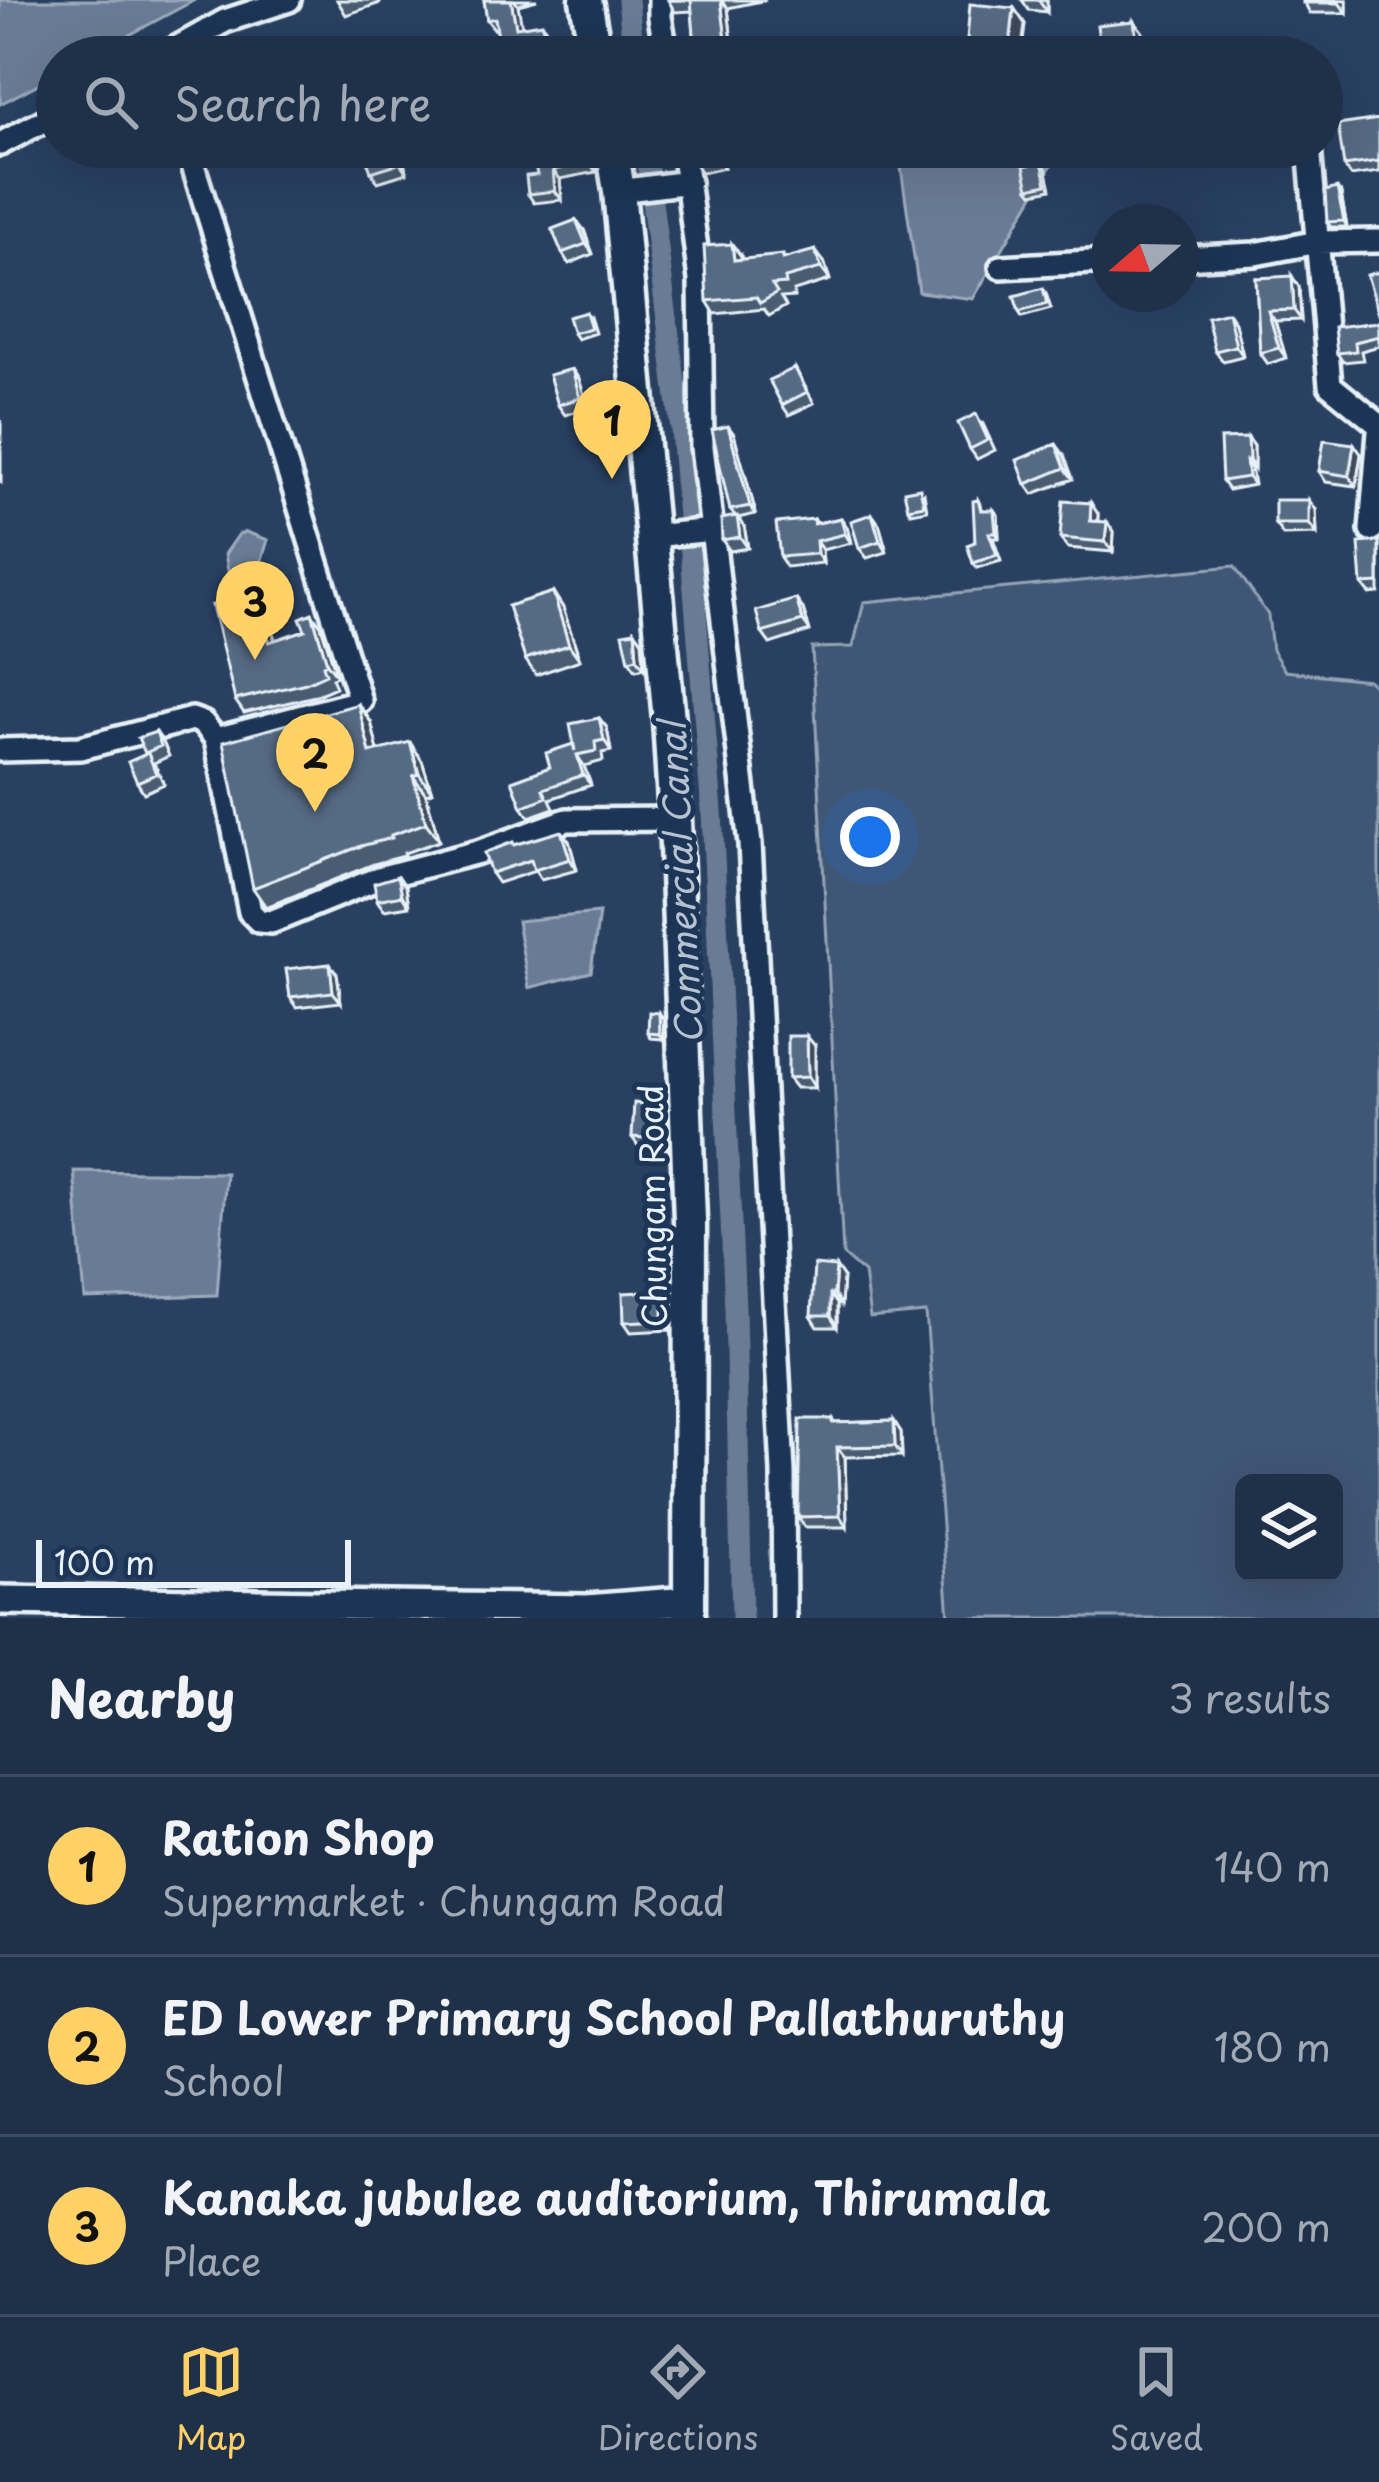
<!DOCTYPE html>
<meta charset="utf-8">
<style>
body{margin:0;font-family:"Playpen Sans",sans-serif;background:#2c3c53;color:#f1f3f6}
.controls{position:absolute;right:36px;bottom:36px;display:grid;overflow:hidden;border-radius:18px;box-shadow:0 12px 48px #0002}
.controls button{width:108px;height:108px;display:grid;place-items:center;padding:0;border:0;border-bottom:3px solid #3c4b61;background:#1f3049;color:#f1f3f6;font:60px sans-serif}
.compass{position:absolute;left:1091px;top:204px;width:108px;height:108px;border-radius:50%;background:#1f3049;box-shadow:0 12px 48px #0002;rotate:250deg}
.scale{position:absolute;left:36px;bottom:30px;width:315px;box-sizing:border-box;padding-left:12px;border:6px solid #e8f1f8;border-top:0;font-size:33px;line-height:42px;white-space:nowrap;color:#e8f1f8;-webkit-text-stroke:9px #1d3557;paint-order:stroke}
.you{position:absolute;left:870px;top:837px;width:42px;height:42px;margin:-30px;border:9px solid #fff;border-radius:50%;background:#1a73e8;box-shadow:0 0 0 18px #1a73e833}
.badge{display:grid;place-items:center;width:78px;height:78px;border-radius:50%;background:#ffd166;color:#111;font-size:39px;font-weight:700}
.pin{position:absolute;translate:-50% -99px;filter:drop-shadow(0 3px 6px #0008)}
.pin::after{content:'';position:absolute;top:63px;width:42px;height:36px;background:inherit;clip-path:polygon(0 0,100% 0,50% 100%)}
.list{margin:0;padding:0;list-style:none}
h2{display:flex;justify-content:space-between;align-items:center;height:156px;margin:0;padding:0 48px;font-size:51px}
h2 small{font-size:39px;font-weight:400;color:#a1a9b4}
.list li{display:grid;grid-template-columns:78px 1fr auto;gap:36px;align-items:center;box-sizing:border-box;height:180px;padding:0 48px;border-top:3px solid #3c4b61}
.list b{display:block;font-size:45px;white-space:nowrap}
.list p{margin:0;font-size:39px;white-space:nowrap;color:#a1a9b4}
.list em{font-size:39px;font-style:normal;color:#a1a9b4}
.icon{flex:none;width:66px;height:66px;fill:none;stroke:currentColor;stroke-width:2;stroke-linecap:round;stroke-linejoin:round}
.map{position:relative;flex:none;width:1379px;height:1618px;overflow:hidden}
.search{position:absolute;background:#1f3049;box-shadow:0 12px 48px #0002;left:36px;right:36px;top:36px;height:132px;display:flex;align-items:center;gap:30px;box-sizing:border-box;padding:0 42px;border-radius:66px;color:#a1a9b4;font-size:45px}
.sheet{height:696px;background:#1f3049}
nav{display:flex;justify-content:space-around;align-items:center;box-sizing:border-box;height:168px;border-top:3px solid #3c4b61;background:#1f3049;font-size:33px;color:#a1a9b4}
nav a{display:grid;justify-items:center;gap:6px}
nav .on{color:#ffd166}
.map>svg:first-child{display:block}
.green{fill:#415774;stroke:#94a4b6;stroke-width:3;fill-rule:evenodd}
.water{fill:#6b7c95;stroke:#9dabbd;stroke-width:3}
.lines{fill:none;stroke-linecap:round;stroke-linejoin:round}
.canal{stroke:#6b7c95;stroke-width:21}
.minor-casing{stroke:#e8f1f8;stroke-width:30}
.tertiary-casing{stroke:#e8f1f8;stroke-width:36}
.secondary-casing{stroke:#e8f1f8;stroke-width:39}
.minor{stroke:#1d3557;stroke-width:21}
.tertiary{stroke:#1d3557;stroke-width:27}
.secondary{stroke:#1d3557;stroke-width:30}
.wall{fill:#495b71;stroke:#e8f1f8;stroke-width:3}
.shaded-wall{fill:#3c4a5c;stroke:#e8f1f8;stroke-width:3}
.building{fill:#556a83;stroke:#e8f1f8;stroke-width:3}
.labels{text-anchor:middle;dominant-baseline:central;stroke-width:10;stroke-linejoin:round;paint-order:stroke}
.street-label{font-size:33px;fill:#e8f1f8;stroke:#1d3557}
.water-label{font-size:36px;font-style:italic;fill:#b6c2d0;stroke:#1d3557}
</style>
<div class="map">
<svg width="1379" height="1618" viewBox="0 0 1379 1618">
<rect width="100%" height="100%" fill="#294061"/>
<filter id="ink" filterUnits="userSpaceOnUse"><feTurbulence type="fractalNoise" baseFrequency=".00833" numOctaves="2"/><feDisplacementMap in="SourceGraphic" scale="24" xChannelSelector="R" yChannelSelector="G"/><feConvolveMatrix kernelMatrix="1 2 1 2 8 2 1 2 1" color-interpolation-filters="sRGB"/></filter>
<g filter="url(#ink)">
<!-- green -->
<path class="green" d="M1234,566L1268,615L1272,650L1285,671L1368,680L1379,690V1618H949L926,1313L870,1318L864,1273L843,1255L812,648L853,647L864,602ZM1244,1483H1334V1573H1244Z"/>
<!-- water -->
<path class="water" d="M0,0H195L88,57H57V74L0,104Z
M898,147H1062L973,299L919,292Z
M246,532L268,540L259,569L250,572L247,579L242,581V590L231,587L225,554L239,534Z
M599,913L591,972L529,988L517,921Z
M74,1171L226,1173L217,1295L85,1299Z"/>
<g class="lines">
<!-- canal -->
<path class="canal" d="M628,0L634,57
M645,147L681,429L712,812L735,1308L742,1618"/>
<!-- minor casing -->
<g class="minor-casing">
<path id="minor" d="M660,0V17L667,57
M160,57L225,21L289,0
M0,144L57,114
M683,147L700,280L702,447L750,844L783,1472L784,1618
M1309,147L1330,385L1379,425
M192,162L360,701L216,739
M619,191L689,182
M1181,258L1255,254L1318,242L1379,241
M1001,267L1109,261
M1371,530L1379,432
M652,536L713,530
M0,750L80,748L192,719L203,723L216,739L250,912L259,921L271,922L379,878L478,852L567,820L675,819"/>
</g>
<!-- tertiary casing -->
<g class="tertiary-casing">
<path id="tertiary" d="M0,1600L587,1609L689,1601"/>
</g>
<!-- secondary casing -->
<g class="secondary-casing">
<path id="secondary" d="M586,0L596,57
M612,147L619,191L669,720L675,819L690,1220L689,1618"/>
</g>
<!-- minor -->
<use href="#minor" class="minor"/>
<!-- tertiary -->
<use href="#tertiary" class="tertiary"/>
<!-- secondary -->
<use href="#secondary" class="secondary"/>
</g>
<!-- wall -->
<path class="wall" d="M337,0H379L380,3L346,15Z
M484,0H537L518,5L521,26L549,33L553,57H501L497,30H495L487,20Z
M668,0H766L728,8L733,52L702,55L695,45L692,11L675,12Z
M1022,0H1047V12L1029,10Z
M1303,0H1347V13H1310Z
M1014,8L1025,24L1021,57H970L966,51Z
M1322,80L1328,89L1333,129L1322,130Z
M1379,119V172L1351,176L1344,166Z
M575,147H591L596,172L560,179L562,200L534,203L528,194L537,175Z
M692,147H720L724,168L701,173L694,162Z
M1155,147H1187L1159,153Z
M400,150L407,173L378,182L371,172Z
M1042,162L1046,167L1051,189L1033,193L1029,188Z
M1341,194L1347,227H1331L1327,222Z
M576,220L584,230L593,254L569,264L562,253Z
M741,256V259H785L824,262L830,280L794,291V297L781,298L786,306L769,316L764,309L715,314L707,301Z
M1256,278L1299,287L1301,320L1275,321L1286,358L1268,364L1260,353Z
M1046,293L1051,309L1022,317L1019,312Z
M590,317L595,333L577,339L573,333Z
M1379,322V346L1361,351L1363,360L1343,362L1337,353Z
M1235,323L1243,356L1223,361L1215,351Z
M795,368L814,403L789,415L782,405Z
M579,379L588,408L565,415L558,405Z
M983,424L995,450L977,459L970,449Z
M734,434L756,514L738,518L744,526L748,548L730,551L722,540L735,516L730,510Z
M1248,438L1254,446V469H1251L1254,485L1228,490L1222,481Z
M1354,444L1361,454L1356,486L1326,482L1319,471Z
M1064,455L1073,479L1033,494L1026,484Z
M924,493L927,510L911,513L908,508Z
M978,500L983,510L998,515L999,538H993L1001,561L977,568L973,563Z
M1316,510L1317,534L1283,535L1275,524Z
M872,514L879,524L887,552L867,558L859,548Z
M1098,514V521L1114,532L1113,552L1068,548L1060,538Z
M841,518L847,527L851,543L822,550L823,563L786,567L780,557L814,519L817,523Z
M1379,541V593L1370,594L1362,584Z
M553,592L563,608L580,660L536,675L525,659Z
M267,607L275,640L321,626L337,676L332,678L336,687L315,696L244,713L235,700Z
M803,609L810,631L770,644L762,633Z
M635,631L642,641L644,668L636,670L629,660Z
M358,704L371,722L378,751L422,761L432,792L426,794L439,841L404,853V856L374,864L266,907L253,888Z
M599,718L607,728L611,751L602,753L603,761L584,766L591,785L550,799L554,808L529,817L522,807L550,767Z
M156,732L163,742L169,756L154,763L164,784L144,793L137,782L146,754Z
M569,841L577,870L541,880L535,871L498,883L491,873L514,845Z
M398,876L406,887L409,906L384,910L377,900Z
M337,974L341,1002L297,1007L290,997Z
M659,1013L663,1018L664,1039L651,1038L648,1033Z
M815,1046V1088H796L788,1078Z
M659,1105L667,1115L668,1149L639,1147L632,1137Z
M836,1267L843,1277L841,1305L837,1304V1327H818L811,1316Z
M670,1302V1330L631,1332L624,1322Z
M833,1419L835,1423L894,1421L901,1432L902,1456L845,1457L847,1527H805L798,1517Z"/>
<!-- shaded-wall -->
<path class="shaded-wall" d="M511,0H514L518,5L524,37L516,27Z
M721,0L728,8L733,52L726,41Z
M1039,0H1047V12L1039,1Z
M1339,0H1347V13L1339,3Z
M1014,8L1025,24L1021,57H1010L1009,55Z
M1134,21L1142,31L1145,57H1139Z
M542,23L549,33L553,57H547Z
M1182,41L1192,55L1183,57Z
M1322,80L1328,89L1333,129L1325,119Z
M395,147H398L400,150L407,173L400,163Z
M587,147H591L593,150L596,172L590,163Z
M714,147H720L724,168L717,158Z
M553,170L560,179L562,200L555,191Z
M1337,188L1341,194L1347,227L1344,221Z
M576,220L584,230L593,254L586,244Z
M732,244L741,256L743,272L734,260Z
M815,250L824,262L830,280L821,268Z
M1292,276L1299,287L1301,320L1294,310Z
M1268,311L1275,321L1286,358L1279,348Z
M1228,312L1235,323L1243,356L1236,346Z
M572,369L579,379L588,408L580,398Z
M0,420L1,422V482L0,481Z
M728,426L734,434L756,514L750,506Z
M1248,438L1254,446V469L1249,460Z
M1056,444L1064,455L1073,479L1065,468Z
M1354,444L1361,454L1356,486L1349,476Z
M1246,460L1251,469L1254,485L1248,477Z
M1309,500L1316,510L1317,534L1309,524Z
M1091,503L1098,514L1097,531L1090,521Z
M994,510L998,515L999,538L996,533Z
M872,514L879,524L887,552L880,541Z
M737,516L744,526L748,548L740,537Z
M841,518L847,527L851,543L845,534Z
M1107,522L1114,532L1113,552L1105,542Z
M816,541L822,550L823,563L817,554Z
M553,592L563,608L580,660L569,645Z
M258,594L267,607L278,655L269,642Z
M796,599L803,609L810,631L803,621Z
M312,613L321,626L337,676L327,663Z
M635,631L642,641L644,668L637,658Z
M358,704L371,722L383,772L370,753Z
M599,718L607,728L611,751L604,740Z
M410,742L422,761L432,792L419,774Z
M577,755L584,766L591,785L583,775Z
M413,776L426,794L439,841L426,823Z
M561,831L569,841L577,870L570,859Z
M398,876L406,887L409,906L402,895Z
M330,964L337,974L341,1002L333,992Z
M659,1013L663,1018L664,1039L660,1034Z
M807,1036L815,1046V1088L808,1077Z
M659,1105L667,1115L668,1149L661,1139Z
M836,1267L843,1277L841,1305L834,1294Z
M663,1291L670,1302V1330L663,1320Z
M830,1294L837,1304V1327L830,1316Z
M894,1421L901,1432L902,1456L895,1446Z
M837,1447L845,1457L847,1527L840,1516Z"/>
<!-- building -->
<path class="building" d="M484,0H511L516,27L542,23L547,57H501L495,18L487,20Z
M668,0H721L726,41L695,45L691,0Z
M1303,0H1339V3H1303Z
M970,4L1014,8L1009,55L966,51Z
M1134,21L1139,57H1101L1097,25Z
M1152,41H1182L1183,57H1154Z
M1223,50L1224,57H1186Z
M1322,87L1325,119H1322Z
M1379,119V161L1344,166L1338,125Z
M371,147H395L400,163L371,172L363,149Z
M575,147H587L590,163L553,170L555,191L528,194L526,176L537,175L533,154Z
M692,147H714L717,158L694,162Z
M1042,162L1047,184L1029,188L1024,166Z
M1337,188L1344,221L1327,222L1325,191Z
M576,220L586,244L562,253L552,229Z
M732,244L734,260L783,255V259L815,250L821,268L785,278L786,284L772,285L777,293L760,303L756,297L707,301L704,246Z
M1379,272V314L1367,275Z
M1292,276L1294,310L1268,311L1279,348L1260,353L1256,278Z
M1043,288L1047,304L1019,312L1014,296Z
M586,312L591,328L573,333L568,317Z
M1228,312L1236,346L1215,351L1207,317Z
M1379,322V336L1355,342L1356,351L1337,353L1334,327Z
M795,368L807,392L782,405L769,380Z
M572,369L580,398L558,405L549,375Z
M976,414L988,440L970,449L958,423Z
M728,426L750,506L730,510L712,430Z
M1248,438L1249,460H1246L1248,477L1222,481L1220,439Z
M1324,440L1354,444L1349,476L1319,471Z
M1056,444L1065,468L1026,484L1017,460Z
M920,488L924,505L908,508L904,491Z
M978,500L981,510H994L996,533H989L997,555L973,563L967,545L975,542L973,501Z
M1275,500H1309V524H1275Z
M1063,501L1091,503L1090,521L1107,522L1105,542L1060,538Z
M872,514L880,541L859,548L851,521Z
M737,516L740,537L722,540L721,519Z
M841,518L845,534L816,541L817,554L780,557L776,523L814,519V524Z
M1379,541V583L1362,584L1359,543Z
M553,592L569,645L525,659L508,606Z
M258,594L269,642L305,630L300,618L312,613L327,663L323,665L326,674L306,683L235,700L212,605Z
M796,599L803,621L762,633L756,611Z
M635,631L637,658L629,660L623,633Z
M358,704L370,753L410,742L419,774L413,776L426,823L391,835L392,838L361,846L253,888L223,742Z
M599,718L604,740L595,742L596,751L577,755L583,775L543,789L547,797L522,807L512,781L550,767L546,753L573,744L575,751L570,724Z
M156,732L161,746L145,753L138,738Z
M148,753L156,774L137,782L128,762Z
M561,831L570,859L534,870L531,860L491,873L484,853L513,842L514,845Z
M398,876L402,895L377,900L374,883Z
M330,964L333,992L290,997L286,969Z
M649,1012L659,1013L660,1034L648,1033Z
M788,1036H807L808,1077L788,1078Z
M634,1103L659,1105L661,1139L632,1137Z
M814,1265L836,1267L834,1294H830V1316H811Z
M663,1291V1320L624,1322L623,1293Z
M800,1419H833V1423L894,1421L895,1446L837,1447L840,1516L798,1517Z"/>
</g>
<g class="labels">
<!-- street labels -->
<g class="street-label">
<text transform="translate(651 1206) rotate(-91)">Chungam Road</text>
</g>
<!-- water labels -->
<g class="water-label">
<text transform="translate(679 883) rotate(-93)">Commercial Canal</text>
</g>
</g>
</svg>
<div class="controls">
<button><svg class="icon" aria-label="layers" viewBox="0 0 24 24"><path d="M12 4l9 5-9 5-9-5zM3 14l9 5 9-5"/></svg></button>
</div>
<svg class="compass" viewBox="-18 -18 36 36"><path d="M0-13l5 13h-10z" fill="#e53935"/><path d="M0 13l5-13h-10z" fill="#a1a9b4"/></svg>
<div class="scale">100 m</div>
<div class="you"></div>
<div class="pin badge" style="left:612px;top:479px">1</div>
<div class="pin badge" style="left:315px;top:812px">2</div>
<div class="pin badge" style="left:255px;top:660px">3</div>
<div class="search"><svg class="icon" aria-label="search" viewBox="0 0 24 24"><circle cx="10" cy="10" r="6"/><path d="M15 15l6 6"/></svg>Search here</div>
</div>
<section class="sheet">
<h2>Nearby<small>3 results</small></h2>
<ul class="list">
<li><span class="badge">1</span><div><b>Ration Shop</b><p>Supermarket · Chungam Road</p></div><em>140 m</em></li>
<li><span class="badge">2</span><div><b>ED Lower Primary School Pallathuruthy</b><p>School</p></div><em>180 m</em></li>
<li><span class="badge">3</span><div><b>Kanaka jubulee auditorium, Thirumala</b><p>Place</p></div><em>200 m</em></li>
</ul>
</section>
<nav>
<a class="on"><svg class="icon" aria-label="map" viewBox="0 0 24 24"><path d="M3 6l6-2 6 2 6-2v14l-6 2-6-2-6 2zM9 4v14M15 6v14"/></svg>Map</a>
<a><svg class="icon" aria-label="directions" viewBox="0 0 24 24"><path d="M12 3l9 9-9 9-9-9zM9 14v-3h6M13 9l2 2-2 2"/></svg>Directions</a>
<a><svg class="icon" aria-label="saved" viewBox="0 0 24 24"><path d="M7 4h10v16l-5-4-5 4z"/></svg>Saved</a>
</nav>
